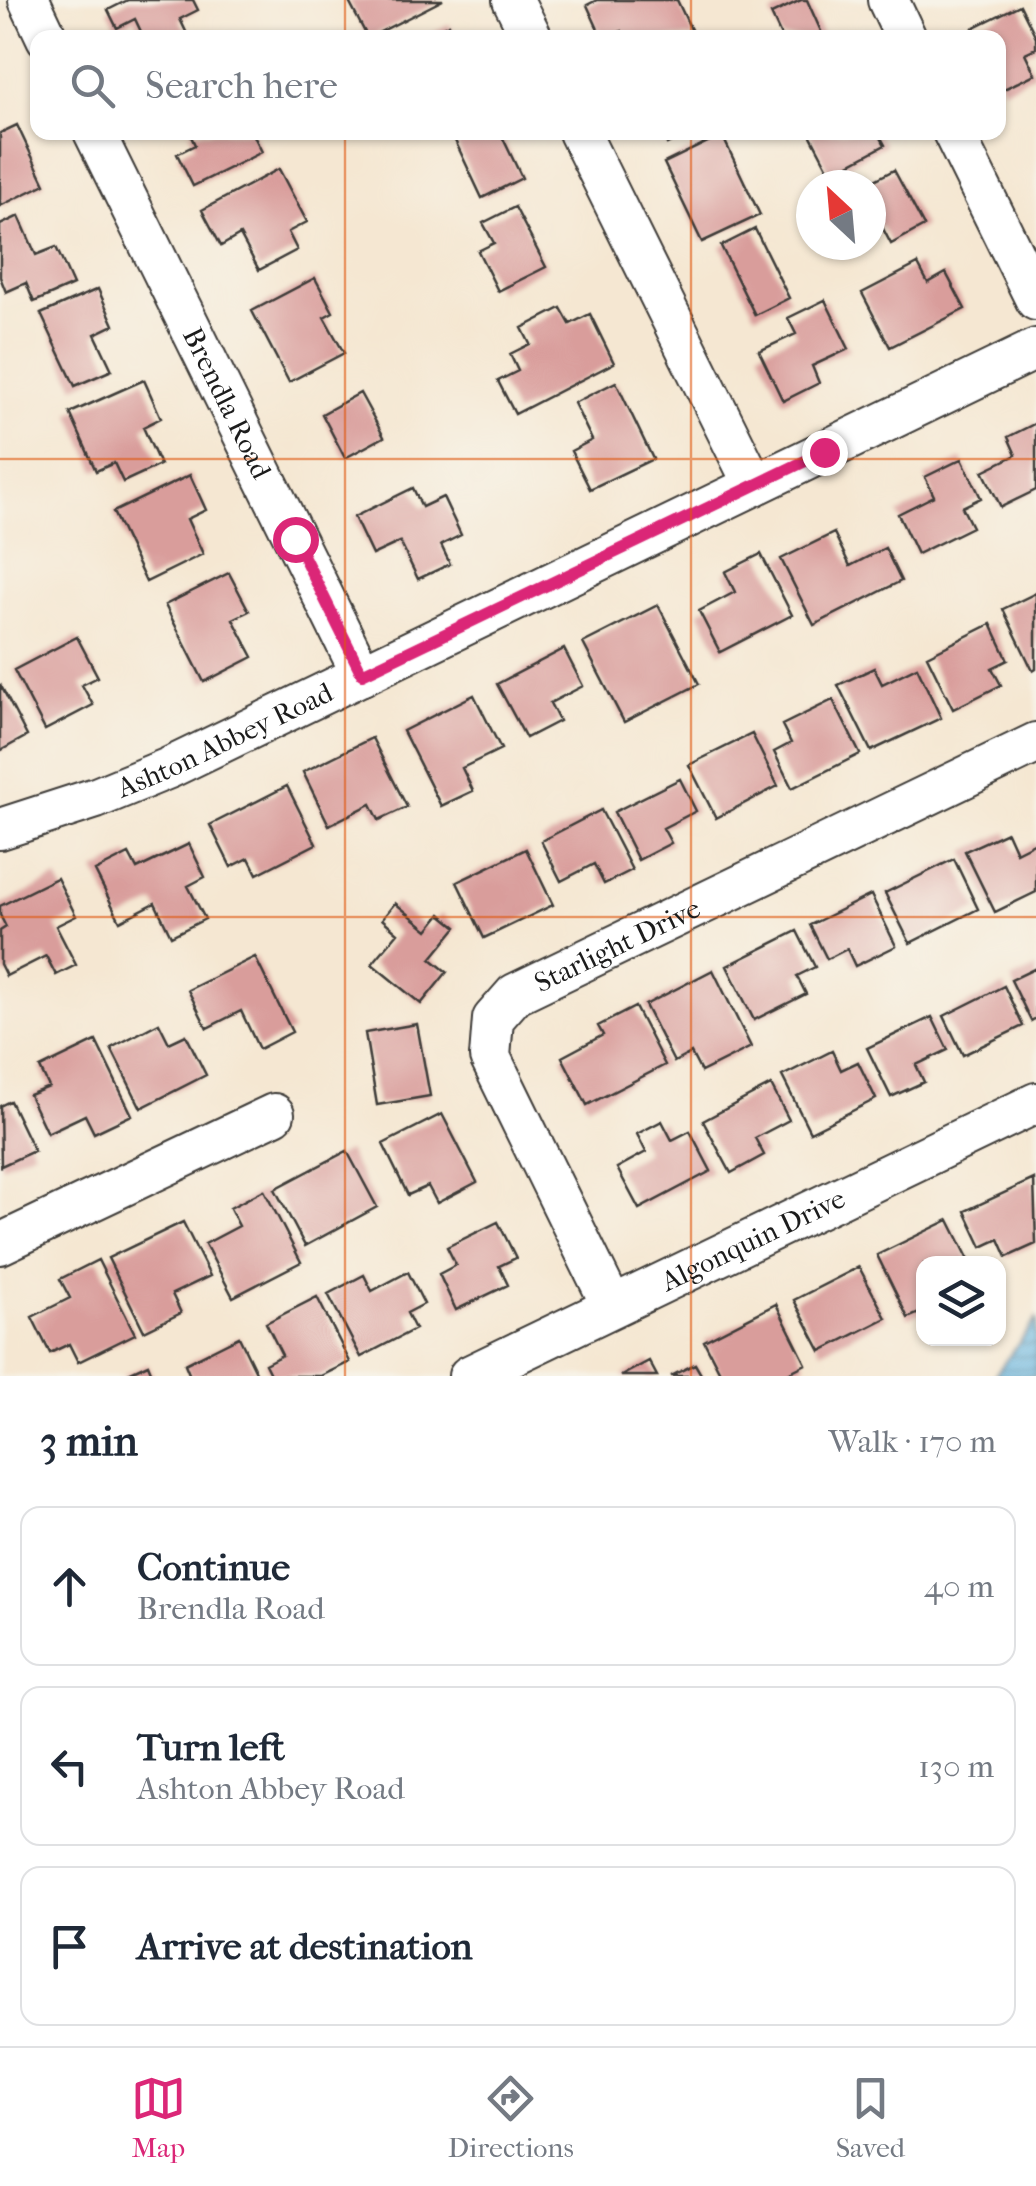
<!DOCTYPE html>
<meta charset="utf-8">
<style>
body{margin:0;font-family:"IM FELL French Canon",serif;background:#f2f2f3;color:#1f2937}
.controls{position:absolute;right:30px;bottom:30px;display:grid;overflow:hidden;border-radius:20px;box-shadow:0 2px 8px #0004}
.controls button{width:90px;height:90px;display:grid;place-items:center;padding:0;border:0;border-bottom:2px solid #e0e1e3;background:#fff;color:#1f2937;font:50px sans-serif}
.compass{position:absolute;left:796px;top:170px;width:90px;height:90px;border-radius:50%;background:#fff;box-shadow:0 2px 8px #0004;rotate:334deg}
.stop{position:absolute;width:30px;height:30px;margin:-22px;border:8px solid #db2777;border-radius:50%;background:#fff}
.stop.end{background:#db2777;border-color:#fff;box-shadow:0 2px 10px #0008}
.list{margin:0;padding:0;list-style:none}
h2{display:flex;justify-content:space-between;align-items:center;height:130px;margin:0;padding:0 40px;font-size:42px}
h2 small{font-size:32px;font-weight:400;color:#747a83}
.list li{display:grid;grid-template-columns:65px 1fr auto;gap:30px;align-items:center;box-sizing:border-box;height:160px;margin:0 20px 20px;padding:0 20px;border:2px solid #e0e1e3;border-radius:20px}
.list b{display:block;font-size:38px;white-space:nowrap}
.list p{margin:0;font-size:32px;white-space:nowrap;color:#747a83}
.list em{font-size:32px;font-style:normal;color:#747a83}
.icon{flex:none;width:55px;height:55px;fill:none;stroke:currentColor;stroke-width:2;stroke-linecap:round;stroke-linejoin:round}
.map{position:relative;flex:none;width:1036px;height:1376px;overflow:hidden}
.search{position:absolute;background:#fff;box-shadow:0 2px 8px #0004;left:30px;right:30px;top:30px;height:110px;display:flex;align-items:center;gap:25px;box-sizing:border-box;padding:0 35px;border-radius:20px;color:#747a83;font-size:38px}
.sheet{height:670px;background:#fff}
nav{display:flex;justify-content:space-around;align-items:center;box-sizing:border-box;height:140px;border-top:2px solid #e0e1e3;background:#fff;font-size:28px;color:#747a83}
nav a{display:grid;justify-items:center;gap:5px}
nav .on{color:#db2777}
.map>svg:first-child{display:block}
.water{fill:url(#water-rules);stroke:#42697e;stroke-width:2.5}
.building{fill:#d99d9b}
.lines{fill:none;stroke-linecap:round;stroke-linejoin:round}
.minor-casing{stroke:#3d3a37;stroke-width:44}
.minor{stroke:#fff;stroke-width:40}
.route{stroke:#db2777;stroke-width:12}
.grid{fill:none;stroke:#de560d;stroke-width:2.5;stroke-opacity:0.55}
.labels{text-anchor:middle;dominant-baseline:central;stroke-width:8;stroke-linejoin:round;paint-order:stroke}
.street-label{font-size:28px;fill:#1c1c1c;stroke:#f7f3e8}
</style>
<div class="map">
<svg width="1036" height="1376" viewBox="0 0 1036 1376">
<defs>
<pattern id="water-rules" width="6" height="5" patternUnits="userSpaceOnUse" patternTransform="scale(2.5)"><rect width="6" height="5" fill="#67b6e1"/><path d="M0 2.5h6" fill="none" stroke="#5493b6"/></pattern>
</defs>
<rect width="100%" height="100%" fill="#f7f3e8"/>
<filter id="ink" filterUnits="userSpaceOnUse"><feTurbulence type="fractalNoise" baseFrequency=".01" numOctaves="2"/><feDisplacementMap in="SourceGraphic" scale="20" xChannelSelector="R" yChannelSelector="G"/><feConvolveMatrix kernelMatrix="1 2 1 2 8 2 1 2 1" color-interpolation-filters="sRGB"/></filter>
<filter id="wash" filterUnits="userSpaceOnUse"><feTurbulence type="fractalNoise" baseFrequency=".0048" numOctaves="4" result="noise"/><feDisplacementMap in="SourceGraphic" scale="40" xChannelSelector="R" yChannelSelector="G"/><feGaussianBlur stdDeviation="2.25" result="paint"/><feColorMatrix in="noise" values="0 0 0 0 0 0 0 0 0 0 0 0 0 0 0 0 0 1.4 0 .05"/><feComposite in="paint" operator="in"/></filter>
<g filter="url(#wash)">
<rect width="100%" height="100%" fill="#f5e7d2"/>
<!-- water -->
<path class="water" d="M1036,1320V1376H994Z"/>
<g id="blocks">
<!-- building -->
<path class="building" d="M128,0H193L198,10L180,19L189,38H144L135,19L117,28L108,10Z
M348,0H443L368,38Z
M597,0H677L695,38H625L622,31L602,38L587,5Z
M801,0H807L824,38H782L771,14Z
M1020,5L1036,37V48L1025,53L1035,74L1004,89L998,78V38H978L973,28Z
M449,24L456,38H421Z
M17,125L45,184L0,206V133Z
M189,132H252L262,152L193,186L177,154L195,145Z
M451,132H500L522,178L482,198Z
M661,132H690L667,144Z
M809,132H878L885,145L831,174Z
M722,135L760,215L702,242L664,163Z
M279,169L307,222L288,232L297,250L259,270L240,235L221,246L202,210Z
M894,170L924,226L891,244L881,225L871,230V185H865Z
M515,207L546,267L498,291L478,251L494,243L483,223Z
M19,216L36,255L56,247L73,285L34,302L26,283L6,292L0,277V225Z
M755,229L789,298L755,315L721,246Z
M918,264L928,283L946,273L965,309L890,347L862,293Z
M315,278L333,312L324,317L344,353L289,382L252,311Z
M98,289L114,325L95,334L112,370L75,386L41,314Z
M825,300L849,349L812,366L819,383L783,401L759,351L796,334L788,318Z
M561,308L570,324L590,314L614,363L515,414L498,381L518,371L510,354L530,344L522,328Z
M144,380L161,418L143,427L160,465L123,482L114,463L96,471L70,413Z
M616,382L653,459L590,489L571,451L592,440L574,403Z
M360,393L384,437L345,458L322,414Z
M1036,423V490L1001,507L983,471L1016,455L1008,437Z
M962,459L981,498L962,507L972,527L917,554L898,514L934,496L925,477Z
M190,475L206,510L187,519L203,554L146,582L113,512Z
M413,488L422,507L443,497L461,535L441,545L450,564L418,579L400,542L372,555L354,517Z
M834,533L850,566L885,548L901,581L814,625L781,559Z
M761,554L792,615L720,652L699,611L735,592L725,572Z
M229,573L249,611L233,619L253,657L204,682L165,605Z
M1036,593V669L1033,671L1003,609Z
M658,605L699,684L624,722L583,643Z
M991,624L1008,660L992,668L1001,685L953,709L927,656Z
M77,637L98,677L82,685L93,705L45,730L14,670Z
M564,649L583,686L550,703L559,721L526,738L497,684Z
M917,667L941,718L871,751L838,685L874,668L882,684Z
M0,684L27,736L0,751Z
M474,695L501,749L462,768L473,791L441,806L403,731Z
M833,700L860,754L792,788L774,752L791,743L782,725Z
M752,734L778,786L716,818L689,765Z
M372,738L407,807L379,820L371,804L329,825L303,772Z
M680,779L696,811L663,828L671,843L638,860L614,812Z
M287,786L316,844L257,874L249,858L231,867L210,825Z
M601,810L632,870L604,884L594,864L561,881L541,841Z
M1007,832L1016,852L1036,842V892L995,912L965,851Z
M189,844L205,877L188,886L205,919L171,936L155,903L120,921L95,871L129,854L137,869Z
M526,849L553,905L484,938L457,882Z
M954,859L978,909L910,943L885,893Z
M57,878L76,916L56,926L76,965L56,975L46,956L6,976L0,964V931L6,927L0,915V906Z
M871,895L896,946L855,966L847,949L827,959L810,925Z
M395,903L428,930L441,914L457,927L431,959L447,972L421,1004L372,964L398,933L382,919Z
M797,931L815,967L797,976L806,994L754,1020L727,966Z
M255,957L292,1032L259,1049L241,1011L207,1028L188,990Z
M1036,968V1018L1031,1021L1011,980Z
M713,970L751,1047L701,1072L691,1053L674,1062L645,1005Z
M1004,986L1023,1026L963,1055L944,1016Z
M635,1007L665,1065L587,1105L562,1057L603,1035L598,1026Z
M932,1017L948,1050L916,1065L924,1082L891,1097L867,1048Z
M159,1023L169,1043L186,1035L206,1075L141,1108L111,1048Z
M417,1024L430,1096L377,1105L365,1033Z
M96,1041L132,1115L94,1133L85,1115L47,1133L29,1095L49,1087L40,1068Z
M832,1051L841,1070L858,1062L876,1099L810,1132L782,1076Z
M771,1085L789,1120L755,1138L764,1155L731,1173L703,1121Z
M10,1101L34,1151L1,1166L0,1106Z
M442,1114L477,1182L437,1203L428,1186L408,1195L383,1144Z
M662,1121L672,1140L690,1131L711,1171L639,1209L617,1168L646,1152L637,1134Z
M347,1151L377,1207L305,1246L275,1189Z
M1034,1179L1036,1244L1007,1257L999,1239L982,1247L965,1211Z
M264,1190L301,1262L233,1297L205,1244L239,1226L230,1208Z
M949,1220L971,1264H924V1311L908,1318L877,1255Z
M183,1222L210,1276L172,1294L181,1313L144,1331L108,1258Z
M498,1222L516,1258L499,1266L508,1285L456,1310L439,1274L456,1265L447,1247Z
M98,1260L135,1334L78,1362L69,1344L50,1353L32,1317L70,1298L60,1279Z
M859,1267L886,1318L821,1351L794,1300Z
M408,1272L424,1304L407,1313L415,1329L361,1357L328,1294L364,1275L372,1291Z
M317,1297L350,1362L321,1376H271L265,1364L282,1355L266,1323Z
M776,1304L806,1364L782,1376H722L704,1341Z
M239,1337L258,1376H190L185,1364Z
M649,1361L657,1376H621Z
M148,1364L153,1376H122Z
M695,1364L702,1376H671Z"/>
</g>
</g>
<g filter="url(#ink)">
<use href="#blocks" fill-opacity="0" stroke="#3d3a37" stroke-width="2.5"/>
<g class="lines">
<!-- minor casing -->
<g class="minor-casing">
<g id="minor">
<path d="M29,0L47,38"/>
<path d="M513,0L532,38"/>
<path d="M888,0L906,38"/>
<path id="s1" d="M94,132L362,675"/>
<path d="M579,132L754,485"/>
<path d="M953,132L1036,300"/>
<path id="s2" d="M0,829L96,798L169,768L1036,349"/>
<path d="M0,1244L274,1114"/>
<path id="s3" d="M612,1306L490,1057L493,1019L515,994L1036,743"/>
<path id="s4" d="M469,1376L1036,1103"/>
</g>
</g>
<!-- minor -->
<use href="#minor" class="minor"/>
</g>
</g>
<g class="lines" filter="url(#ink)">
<!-- route -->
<path class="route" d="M295,539L362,674L824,452"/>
</g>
<!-- grid -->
<path class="grid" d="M345,0V38M691,0V38M345,132V1376M691,132V1376M0,459H1036M0,917H1036"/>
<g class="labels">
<!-- street labels -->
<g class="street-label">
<text stroke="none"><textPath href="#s1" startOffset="302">Brendla Road</textPath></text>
<text stroke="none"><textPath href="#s2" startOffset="242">Ashton Abbey Road</textPath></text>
<text stroke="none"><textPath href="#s3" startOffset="462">Starlight Drive</textPath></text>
<text stroke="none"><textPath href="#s4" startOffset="315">Algonquin Drive</textPath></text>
</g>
</g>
</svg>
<div class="controls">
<button><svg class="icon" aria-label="layers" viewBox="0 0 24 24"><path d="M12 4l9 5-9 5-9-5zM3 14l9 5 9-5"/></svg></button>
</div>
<svg class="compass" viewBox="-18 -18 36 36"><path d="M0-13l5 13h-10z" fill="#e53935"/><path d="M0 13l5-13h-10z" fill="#747a83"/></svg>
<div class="stop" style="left:295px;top:539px"></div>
<div class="stop end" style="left:824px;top:452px"></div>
<div class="search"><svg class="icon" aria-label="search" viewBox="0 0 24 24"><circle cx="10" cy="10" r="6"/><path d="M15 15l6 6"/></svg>Search here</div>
</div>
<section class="sheet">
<h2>3 min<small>Walk · 170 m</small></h2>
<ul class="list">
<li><svg class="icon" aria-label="ahead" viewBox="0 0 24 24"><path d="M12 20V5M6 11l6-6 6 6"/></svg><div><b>Continue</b><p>Brendla Road</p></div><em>40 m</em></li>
<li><svg class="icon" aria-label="left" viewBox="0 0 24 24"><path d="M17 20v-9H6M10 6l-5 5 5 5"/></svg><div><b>Turn left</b><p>Ashton Abbey Road</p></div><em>130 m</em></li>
<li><svg class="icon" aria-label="arrive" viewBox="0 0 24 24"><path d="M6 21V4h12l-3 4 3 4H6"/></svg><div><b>Arrive at destination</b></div></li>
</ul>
</section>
<nav>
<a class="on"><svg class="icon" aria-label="map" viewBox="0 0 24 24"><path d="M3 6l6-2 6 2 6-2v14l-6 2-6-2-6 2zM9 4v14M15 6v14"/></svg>Map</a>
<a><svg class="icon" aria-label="directions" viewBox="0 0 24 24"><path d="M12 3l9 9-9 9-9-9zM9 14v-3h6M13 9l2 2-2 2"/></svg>Directions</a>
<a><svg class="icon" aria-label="saved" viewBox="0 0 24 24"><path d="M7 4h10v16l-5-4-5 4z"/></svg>Saved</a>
</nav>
